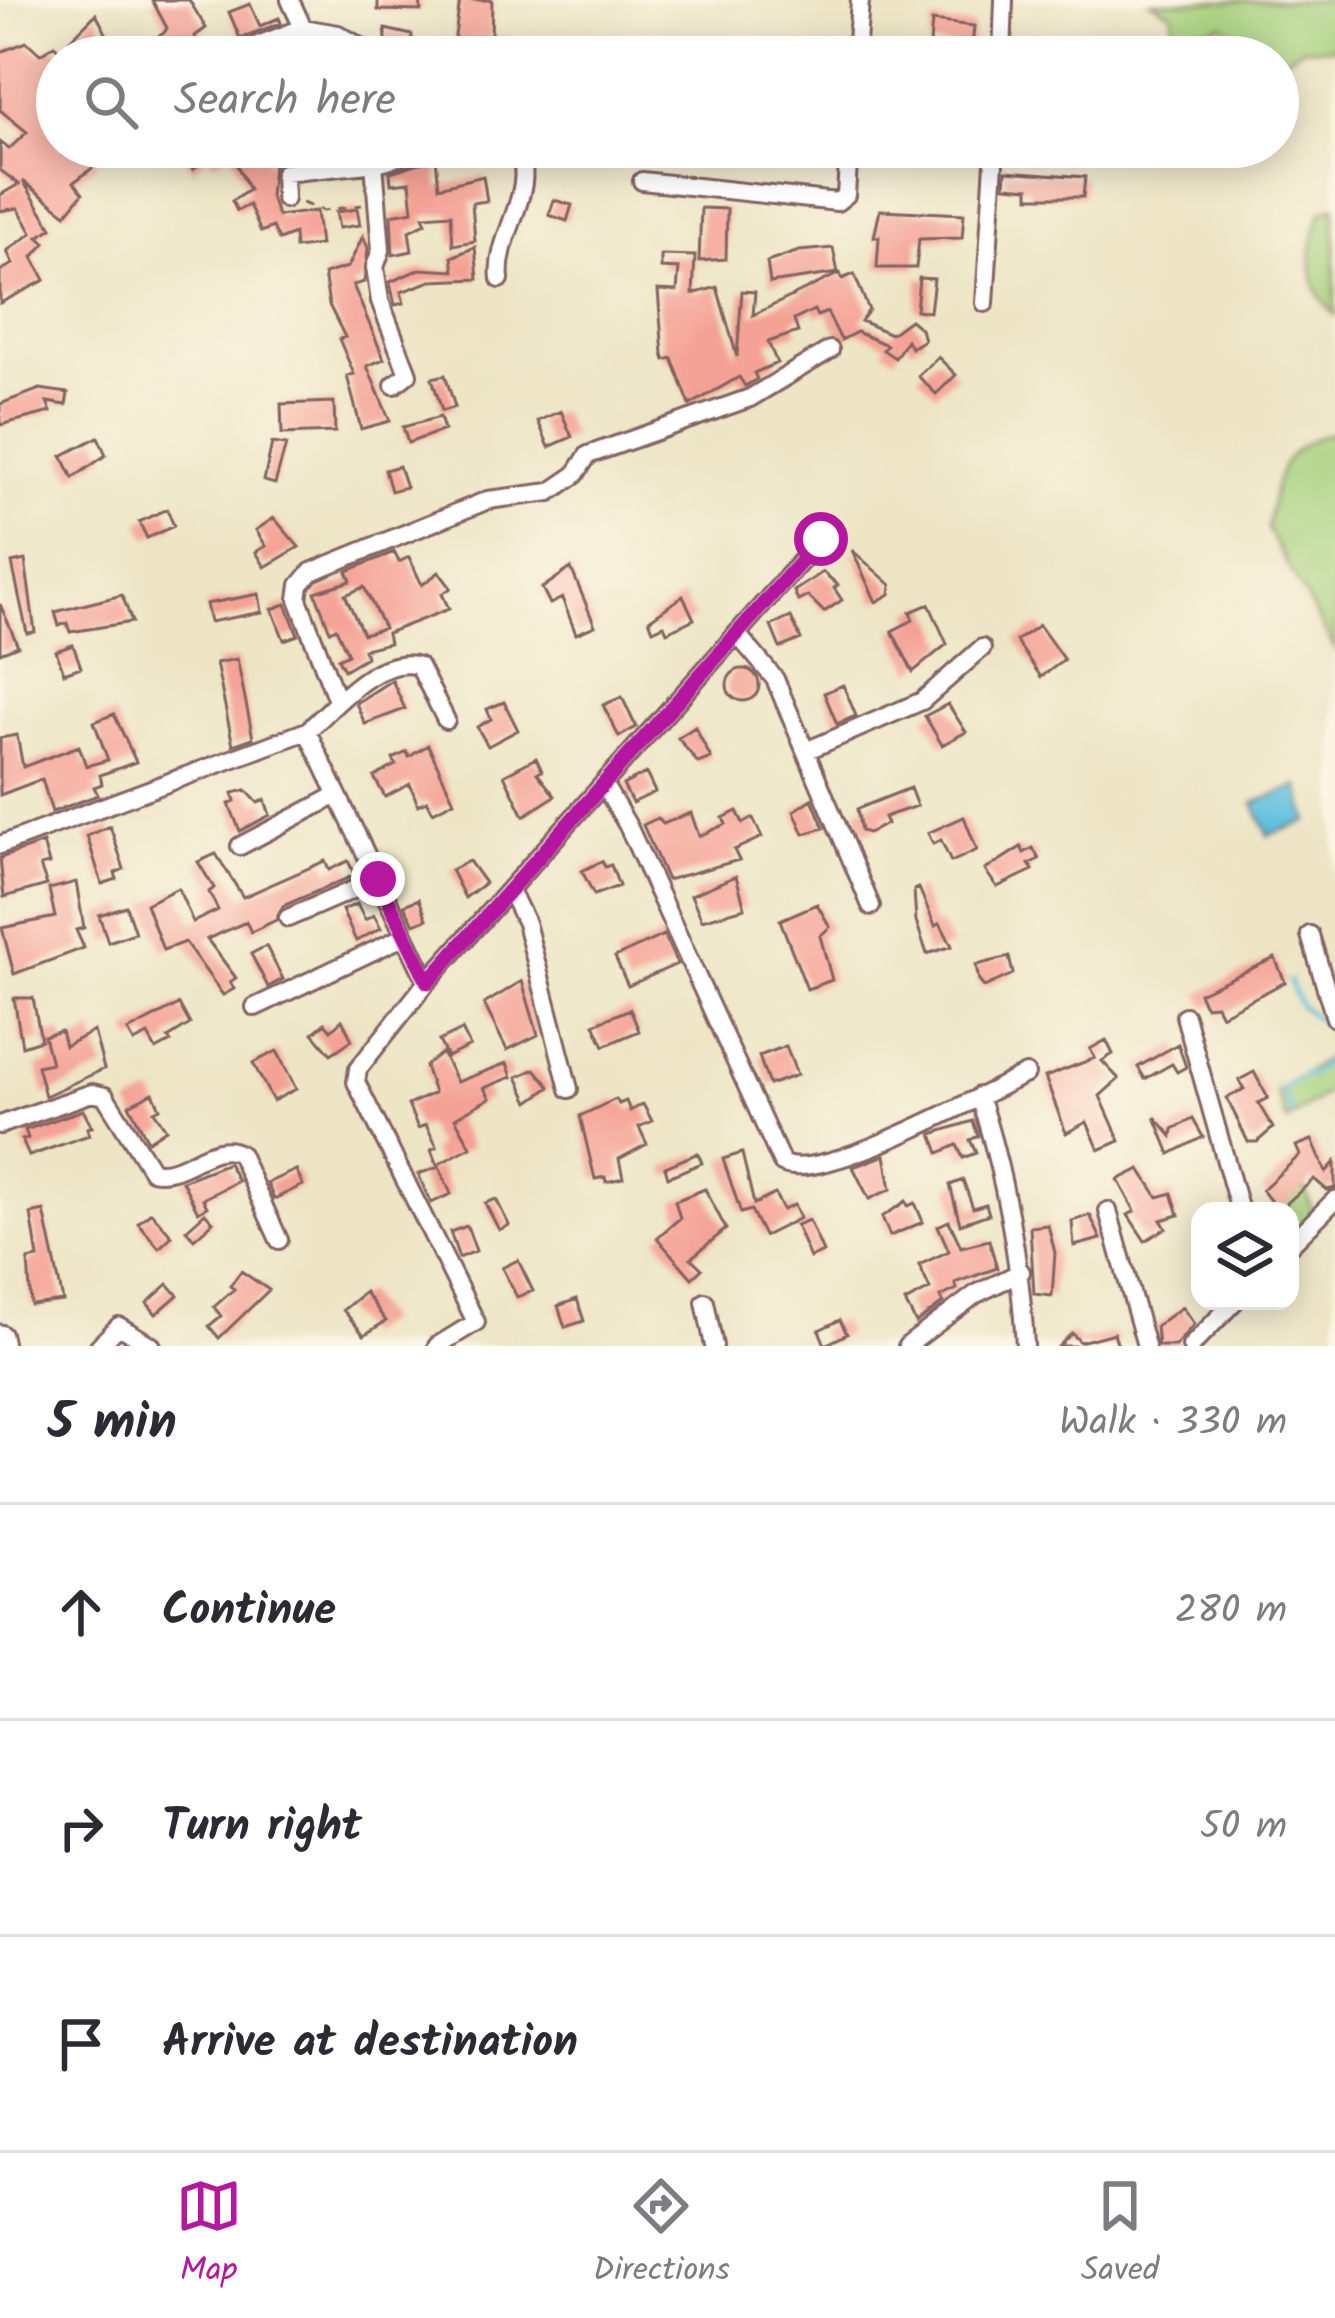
<!DOCTYPE html>
<meta charset="utf-8">
<style>
body{margin:0;font-family:Kalam,sans-serif;background:#f2f2f3;color:#2b2b33}
.controls{position:absolute;right:36px;bottom:36px;display:grid;overflow:hidden;border-radius:24px;box-shadow:0 6px 30px #0003}
.controls button{width:108px;height:108px;display:grid;place-items:center;padding:0;border:0;border-bottom:3px solid #e1e1e2;background:#fff;color:#2b2b33;font:60px sans-serif}
.stop{position:absolute;width:36px;height:36px;margin:-27px;border:9px solid #b5179e;border-radius:50%;background:#fff}
.stop.end{background:#b5179e;border-color:#fff;box-shadow:0 3px 12px #0008}
.list{margin:0;padding:0;list-style:none}
h2{display:flex;justify-content:space-between;align-items:center;height:156px;margin:0;padding:0 48px;font-size:51px}
h2 small{font-size:39px;font-weight:400;color:#7c7c81}
.list li{display:grid;grid-template-columns:78px 1fr auto;gap:36px;align-items:center;box-sizing:border-box;height:216px;padding:0 48px;border-top:3px solid #e1e1e2}
.list b{display:block;font-size:45px;white-space:nowrap}
.list em{font-size:39px;font-style:normal;color:#7c7c81}
.icon{flex:none;width:66px;height:66px;fill:none;stroke:currentColor;stroke-width:2;stroke-linecap:round;stroke-linejoin:round}
.map{position:relative;flex:none;width:1335px;height:1346px;overflow:hidden}
.search{position:absolute;background:#fff;box-shadow:0 6px 30px #0003;left:36px;right:36px;top:36px;height:132px;display:flex;align-items:center;gap:30px;box-sizing:border-box;padding:0 42px;border-radius:66px;color:#7c7c81;font-size:45px}
.sheet{height:804px;background:#fff}
nav{display:flex;justify-content:space-around;align-items:center;box-sizing:border-box;height:168px;border-top:3px solid #e1e1e2;background:#fff;font-size:33px;color:#7c7c81}
nav a{display:grid;justify-items:center;gap:6px}
nav .on{color:#b5179e}
.map>svg:first-child{display:block}
.green{fill:#a5d07d;stroke:#787854;stroke-width:3}
.water{fill:#5fc0de;stroke:#547084;stroke-width:3}
.lines{fill:none;stroke-linecap:round;stroke-linejoin:round}
.stream{stroke:#5fc0de;stroke-width:4.5}
.building{fill:#f4a295;fill-rule:evenodd}
.minor-casing{stroke:#836461;stroke-width:22}
.tertiary-casing{stroke:#836461;stroke-width:27}
.path{stroke:#836461;stroke-width:3;stroke-dasharray:9 9;stroke-linecap:butt}
.minor{stroke:#fff;stroke-width:16}
.tertiary{stroke:#fff;stroke-width:21}
.route{stroke:#b5179e;stroke-width:15}
</style>
<div class="map">
<svg width="1335" height="1346" viewBox="0 0 1335 1346">
<rect width="100%" height="100%" fill="#fcf5e5"/>
<filter id="ink" filterUnits="userSpaceOnUse"><feTurbulence type="fractalNoise" baseFrequency=".00833" numOctaves="2"/><feDisplacementMap in="SourceGraphic" scale="24" xChannelSelector="R" yChannelSelector="G"/><feConvolveMatrix kernelMatrix="1 2 1 2 8 2 1 2 1" color-interpolation-filters="sRGB"/></filter>
<filter id="wash" filterUnits="userSpaceOnUse"><feTurbulence type="fractalNoise" baseFrequency=".004" numOctaves="4" result="noise"/><feDisplacementMap in="SourceGraphic" scale="48" xChannelSelector="R" yChannelSelector="G"/><feGaussianBlur stdDeviation="2.7" result="paint"/><feColorMatrix in="noise" values="0 0 0 0 0 0 0 0 0 0 0 0 0 0 0 0 0 1.4 0 .05"/><feComposite in="paint" operator="in"/></filter>
<g filter="url(#wash)">
<rect width="100%" height="100%" fill="#ede5c5"/>
<!-- green -->
<path class="green" d="M1335,0V48H1302L1278,63V57H1226L1237,35L1223,25L1172,41L1173,14L1151,2Z
M1335,206V315C1303,286 1309,249 1321,212Z
M1335,432V649L1267,529C1276,478 1278,445 1335,432Z
M1335,1053V1087L1287,1121L1276,1091Z
M1303,1183L1314,1217L1290,1241V1211H1272Z"/>
<!-- water -->
<path class="water" d="M1299,786L1308,821L1268,835L1254,803Z"/>
<g class="lines">
<!-- stream -->
<path class="stream" d="M1289,980L1301,1007L1326,1025
M1318,990L1335,1048
M1292,1113L1281,1089L1308,1072L1310,1076L1335,1052"/>
</g>
<g id="blocks">
<!-- building -->
<path class="building" d="M152,0H189L206,28L195,36L204,57H173L168,43L145,57H123L164,33L167,28Z
M378,0H420L421,11L378,10Z
M460,0H492L491,37L520,40L521,57H452Z
M250,4L260,26L279,18L281,23L240,38L229,12Z
M96,14L106,33L74,49L69,41Z
M932,21L974,26L972,48L930,44Z
M385,29L412,35V46L387,47Z
M27,42L40,54L55,45L61,55L57,147H88L99,163L74,182L83,193L66,214L23,181L52,228L38,237L45,243L33,257L45,280L0,303V271L13,264L7,251L32,233L18,208L0,211V195L19,184L0,170V142L9,149L27,132L0,110V52Z
M307,42L334,46L336,57H310Z
M178,147H256L268,161L276,158L282,147H365V151L283,160L273,166L270,196L278,216L316,211L320,245L295,248L294,234L279,240L273,227L261,232L249,205L237,211L232,201L249,190L231,153L213,162L209,154L193,170Z
M436,158L439,187L483,176L487,201L472,203L475,241L453,245L451,214L423,216L426,223L409,231L412,251L393,255L391,215L413,211L410,182L391,184L390,172Z
M1006,171L1085,177L1083,197H1029V188L1005,186Z
M554,200L572,205L567,221L549,215Z
M701,208L727,209L726,259L699,261Z
M357,209L360,225L339,228L336,212Z
M880,210L964,214L962,238L919,239L916,268H877L879,237H874Z
M363,236L368,248L364,282L353,285L384,359L367,366L390,421L361,429L347,376L354,374L339,339L345,337L329,305L324,274L348,267Z
M475,247L478,279L431,281L401,292L404,303L395,305L390,282L420,269L454,271L452,257Z
M833,248L838,273L770,283L767,262L799,251Z
M661,255L695,256L693,294L717,287L737,357L742,291L755,292L753,315L840,273L842,279L854,274L869,310L861,321L891,334L910,320L921,329L924,340L911,348L907,340L895,358L883,350L887,345L857,332L841,340L827,312L817,316L814,310L794,320L798,332L768,342L777,363L754,373L757,379L745,386L739,377L690,405L672,358L665,360L663,354L658,290L677,291L679,269L661,268Z
M919,278L934,279L930,312L916,310Z
M938,357L956,375L936,394L918,376Z
M445,375L455,407L442,411L432,378Z
M40,389L68,393L66,405L47,402L51,412L0,425V404Z
M334,402L335,432L282,434L281,404Z
M561,411L572,437L549,447L538,421Z
M440,417L444,430L408,443L403,427Z
M98,437L106,455L73,478L62,456Z
M272,443L286,445L275,484L264,481Z
M399,466L406,487L391,491L385,470Z
M167,509L174,526L147,538L139,522Z
M274,518L299,547L265,567L256,552L266,546L256,530Z
M852,550L891,585L890,594L876,602Z
M394,552L399,562L409,557L422,585L439,572L451,588L442,594L449,609L387,633L389,643L364,649L366,657L344,670L338,659L348,654L336,628L330,631L315,592L351,581L347,571ZM364,587L384,628L363,634L345,595Z
M25,560L35,632L27,633L12,563Z
M571,568L595,626L576,634L562,598L550,604L542,588Z
M823,572L838,585L834,588L842,600L824,612L808,596L798,601L794,591Z
M259,594L262,612L210,622L206,604Z
M122,595L132,622L70,632L67,623L59,626L55,612Z
M683,596L694,619L667,632L664,625L653,630L649,620Z
M0,604L18,646L0,653Z
M286,604L298,635L284,640L272,609Z
M929,604L947,644L913,672L892,631L913,620L910,612Z
M791,617L801,639L780,648L771,626Z
M1039,625L1064,660L1041,677L1016,641Z
M73,645L81,667L64,673L56,651Z
M237,659L253,738L233,745L216,663Z
M727 685a16 16 0 1 1 32 0a16 16 0 1 1-32 0Z
M392,680L405,709L365,724L356,703Z
M843,685L856,716L837,724L824,693Z
M622,697L636,727L619,737L603,705Z
M504,702L518,730L488,746L477,727L491,719L487,709Z
M948,704L966,732L942,745L925,716Z
M114,714L136,762L100,775L102,784L94,787L98,795L52,812L42,779L0,795V738L17,735L23,767L79,746L86,766L108,760L94,722Z
M695,727L711,758L698,763L678,738Z
M428,745L454,801L433,812L427,801L418,805L410,784L385,797L374,777L396,765L393,759L407,752L409,757Z
M536,758L542,771L537,773L555,796L524,816L504,775Z
M646,773L655,792L632,803L623,785Z
M910,788L917,806L884,817L887,824L868,833L861,831L857,809Z
M246,790L258,803L265,800L270,815L240,831L229,804L235,801L233,793Z
M812,799L824,828L804,834L794,811Z
M737,811L743,823L753,818L762,837L734,850L739,860L667,880L643,825L658,818L663,824L691,813L699,836L726,824L723,818Z
M964,817L977,850L951,862L941,840L933,844L928,833Z
M110,826L124,869L115,873L117,879L102,884L87,836Z
M43,843L49,864L40,866L47,885L4,897L0,858Z
M1021,847L1024,853L1033,848L1039,859L1029,864L1033,870L997,887L985,870Z
M216,854L243,897L325,861L329,870L348,861L355,875L283,906L276,920L251,932L246,922L207,939L236,978L230,982L234,989L223,995L185,942L163,950L146,904L178,888L193,922L218,910L209,892L214,888L198,862Z
M469,861L485,883L465,898L451,870Z
M602,861L605,867L611,865L619,886L594,895L582,871Z
M736,876L745,908L702,920L691,895Z
M76,882L84,928L76,930L84,948L14,974L2,928L55,917L49,889Z
M919,888L935,926L940,923L952,946L927,954L916,921L914,890Z
M419,899L427,919L414,924L404,905Z
M357,904L365,920L374,915L381,928L356,941L342,910Z
M817,904L830,927L820,936L832,980L807,989L780,920Z
M126,906L135,933L108,942L99,915Z
M664,935L677,964L628,986L615,957Z
M266,946L283,979L268,987L251,954Z
M1009,957L1013,974L984,987L979,981L976,965Z
M1275,958L1285,982L1221,1015L1216,1005L1205,1006L1199,993Z
M522,981L538,1035L507,1050L484,1004Z
M14,998H33L41,1040L22,1046Z
M179,1004L190,1024L168,1038L171,1042L156,1050L148,1035L134,1042L128,1031Z
M630,1009L639,1031L604,1046L594,1024Z
M342,1020L352,1040L331,1054L313,1033L325,1023L331,1030Z
M462,1030L470,1046L447,1057L439,1041Z
M61,1031L65,1046L94,1031L104,1069L45,1096L37,1066L51,1063L44,1036Z
M1106,1040L1113,1054L1102,1061L1119,1079L1100,1096L1120,1141L1099,1150L1087,1122L1066,1133L1045,1077L1095,1058L1090,1049Z
M1178,1044L1186,1067L1177,1072L1172,1064L1145,1079L1138,1067Z
M786,1046L797,1075L769,1085L759,1056Z
M277,1051L296,1089L273,1101L253,1063Z
M442,1053L457,1082L507,1063L512,1077L484,1088L490,1098L455,1118L471,1147L437,1165L431,1150L437,1147L426,1125L418,1128L408,1105L434,1093L425,1066Z
M535,1069L550,1087L529,1102L517,1077Z
M1254,1072L1268,1098L1258,1103L1273,1128L1257,1142H1248L1227,1098L1244,1089L1239,1080Z
M153,1093L160,1108L154,1111L166,1129L148,1141L129,1105Z
M616,1099L619,1104L626,1101L630,1111L643,1104L652,1121L639,1127L647,1144L619,1159L623,1178L606,1182L605,1177L595,1179L580,1116Z
M83,1110L92,1127L87,1128L89,1135L29,1156L22,1140L28,1138L25,1130Z
M1155,1117L1172,1136L1173,1129L1193,1119L1203,1137L1170,1154Z
M973,1121L978,1136L970,1140L976,1153L963,1158L957,1145L939,1153L932,1134Z
M1312,1140L1326,1172L1335,1162V1188L1327,1190L1314,1179L1278,1211L1262,1190L1300,1155L1296,1146Z
M698,1153L702,1163L668,1177L665,1167Z
M742,1153L754,1204L775,1194L783,1210L794,1205L800,1218L764,1236L751,1210L741,1213L723,1159Z
M885,1155L891,1189L869,1199L853,1167Z
M228,1163L238,1181L203,1199L207,1207L198,1212L182,1181Z
M439,1167L451,1194L431,1203L418,1174Z
M1140,1169L1158,1197L1172,1193L1179,1215L1161,1220L1166,1228L1145,1241L1128,1215L1135,1211L1118,1180Z
M296,1170L303,1185L274,1199L267,1183Z
M963,1180L973,1208L986,1204L989,1214L960,1224L950,1185Z
M705,1189L726,1229L691,1258L702,1269L692,1278L657,1238L680,1218L675,1201Z
M496,1199L509,1225L499,1230L485,1203Z
M906,1201L908,1206L915,1203L923,1222L890,1236L882,1217Z
M44,1211L63,1301L31,1305L28,1260L38,1258L31,1214Z
M151,1212L172,1236L159,1248L138,1223Z
M205,1213L213,1222L194,1239L186,1230Z
M1090,1215L1101,1239L1074,1246L1072,1221Z
M809,1220L823,1252L810,1258L796,1225Z
M949,1221L961,1247L989,1240L997,1268L955,1283L957,1289L940,1297L943,1303L916,1323L905,1302L930,1289L919,1265L949,1251L938,1226Z
M1048,1225L1055,1253L1052,1296L1034,1294L1030,1227Z
M467,1226L476,1251L459,1258L450,1232Z
M518,1260L533,1291L517,1297L502,1268Z
M241,1271L269,1290L219,1338L209,1326L221,1316L214,1307L234,1289L230,1286Z
M168,1284L178,1295L156,1314L147,1303Z
M365,1292L386,1321L364,1335L343,1310Z
M577,1299L584,1321L565,1327L558,1306Z
M1182,1307L1194,1324L1175,1346H1158L1156,1326Z
M840,1320L847,1334L825,1345L819,1330Z
M1072,1333L1080,1342L1114,1333L1118,1346H1059Z"/>
</g>
</g>
<g filter="url(#ink)">
<use href="#blocks" fill-opacity="0" stroke="#836461" stroke-width="3"/>
<g class="lines">
<!-- minor casing -->
<g class="minor-casing">
<path id="minor" d="M290,0L303,28L338,34L379,57
M226,57L303,28
M856,57L860,0
M1002,57L1004,0
M269,147V148
M374,163L381,250L375,267L380,301L408,374L394,385
M642,181L837,202L846,195L849,147
M285,199L284,173L377,163L431,147
M500,279C495,234 540,190 517,147
M985,303L995,147
M737,634L775,679L871,906
M336,698L298,599L300,585L311,572L488,500L550,492L575,475L588,455L750,398L830,350
M307,731L427,982
M808,750L922,701L982,648
M605,787L628,826L782,1163C820,1185 982,1094 1026,1074
M0,845L307,731C334,708 377,654 419,666L446,720
M240,846L337,795
M512,894L526,923L569,1089
M288,918L378,879
M1310,935L1335,1018
M255,1007L405,936
M1185,1016L1240,1211
M979,1096C1006,1179 1020,1258 1025,1346
M0,1125L92,1093L105,1096L152,1171C183,1179 212,1138 240,1154L279,1240
M1108,1211L1146,1346
M1290,1245L1335,1200
M705,1302L714,1346
M99,1346L119,1326L152,1346
M437,1346L476,1322L356,1082L358,1069L427,982L821,539
M907,1346L976,1294L1021,1272
M1191,1346L1235,1301"/>
</g>
<!-- tertiary casing -->
<g class="tertiary-casing">
<path id="tertiary" d="M0,1336L2,1346"/>
</g>
<!-- path -->
<path class="path" d="M302,203L323,211L362,205"/>
<!-- minor -->
<use href="#minor" class="minor"/>
<!-- tertiary -->
<use href="#tertiary" class="tertiary"/>
</g>
</g>
<g class="lines" filter="url(#ink)">
<!-- route -->
<path class="route" d="M378,879L428,982L821,539"/>
</g>
</svg>
<div class="controls">
<button><svg class="icon" aria-label="layers" viewBox="0 0 24 24"><path d="M12 4l9 5-9 5-9-5zM3 14l9 5 9-5"/></svg></button>
</div>
<div class="stop" style="left:821px;top:539px"></div>
<div class="stop end" style="left:378px;top:879px"></div>
<div class="search"><svg class="icon" aria-label="search" viewBox="0 0 24 24"><circle cx="10" cy="10" r="6"/><path d="M15 15l6 6"/></svg>Search here</div>
</div>
<section class="sheet">
<h2>5 min<small>Walk · 330 m</small></h2>
<ul class="list">
<li><svg class="icon" aria-label="ahead" viewBox="0 0 24 24"><path d="M12 20V5M6 11l6-6 6 6"/></svg><div><b>Continue</b></div><em>280 m</em></li>
<li><svg class="icon" aria-label="right" viewBox="0 0 24 24"><path d="M7 20v-9h11M14 6l5 5-5 5"/></svg><div><b>Turn right</b></div><em>50 m</em></li>
<li><svg class="icon" aria-label="arrive" viewBox="0 0 24 24"><path d="M6 21V4h12l-3 4 3 4H6"/></svg><div><b>Arrive at destination</b></div></li>
</ul>
</section>
<nav>
<a class="on"><svg class="icon" aria-label="map" viewBox="0 0 24 24"><path d="M3 6l6-2 6 2 6-2v14l-6 2-6-2-6 2zM9 4v14M15 6v14"/></svg>Map</a>
<a><svg class="icon" aria-label="directions" viewBox="0 0 24 24"><path d="M12 3l9 9-9 9-9-9zM9 14v-3h6M13 9l2 2-2 2"/></svg>Directions</a>
<a><svg class="icon" aria-label="saved" viewBox="0 0 24 24"><path d="M7 4h10v16l-5-4-5 4z"/></svg>Saved</a>
</nav>
